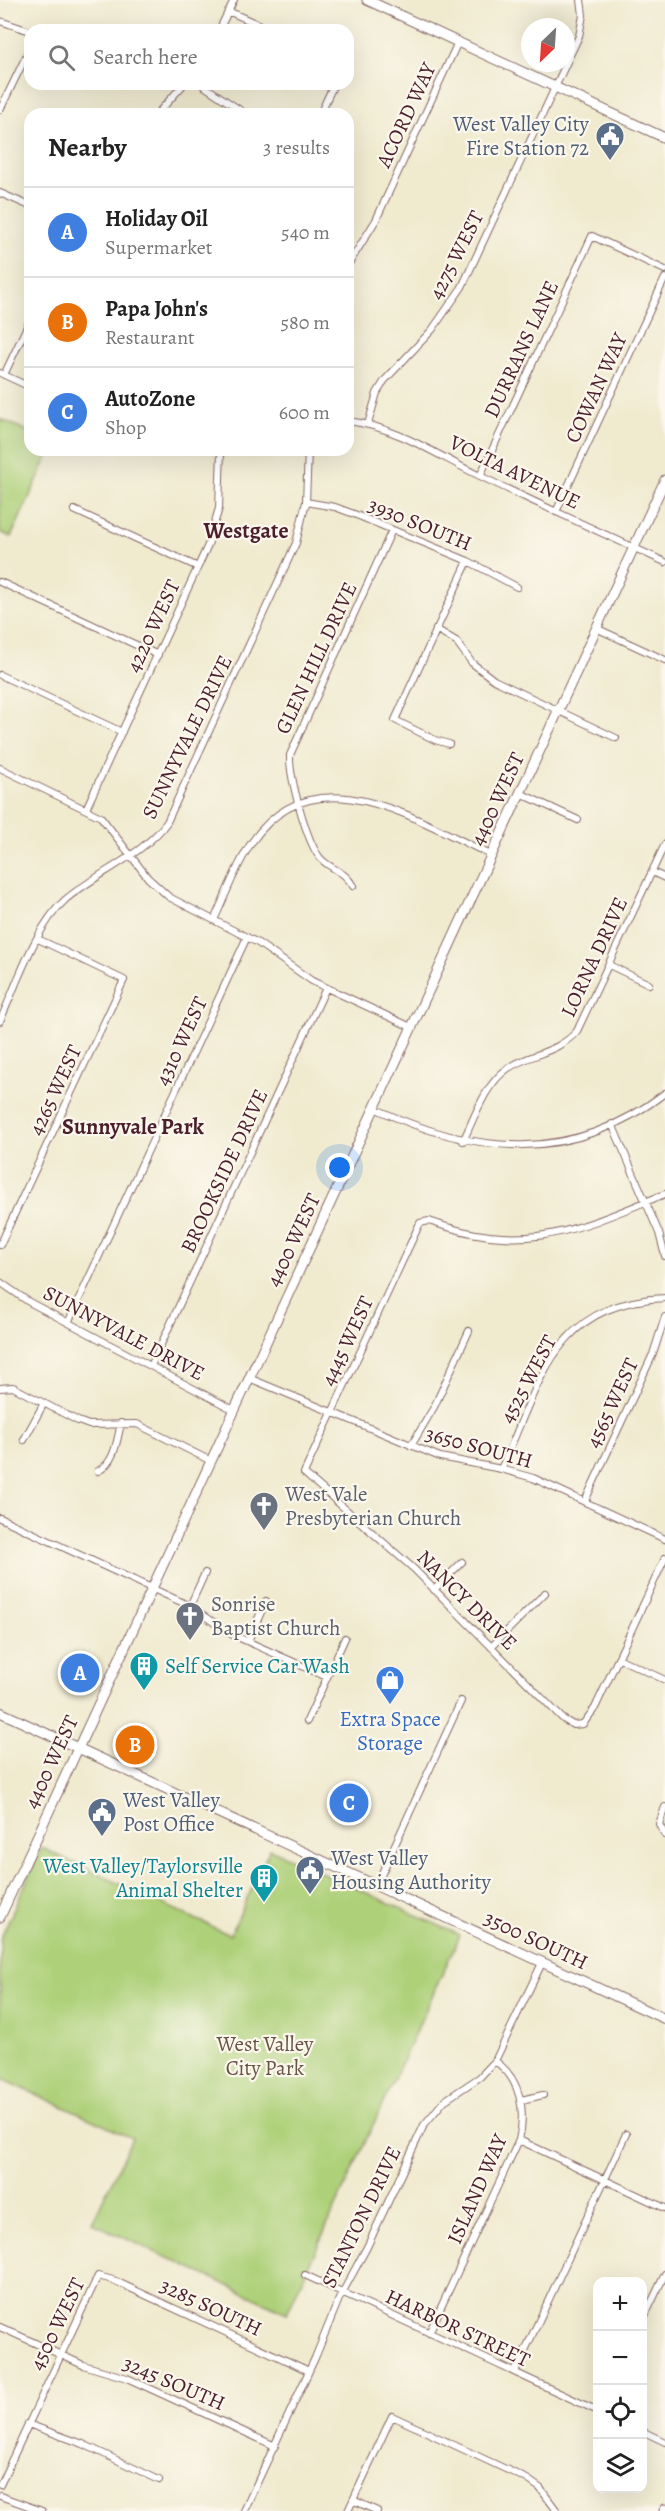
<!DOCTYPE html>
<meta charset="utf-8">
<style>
body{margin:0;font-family:Alegreya,serif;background:#f6f6f6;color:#222}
.controls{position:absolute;right:18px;bottom:18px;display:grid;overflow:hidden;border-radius:12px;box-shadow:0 6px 24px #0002}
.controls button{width:54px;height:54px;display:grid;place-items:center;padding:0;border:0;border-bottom:2px solid #e0e0e0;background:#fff;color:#222;font:30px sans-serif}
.compass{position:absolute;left:521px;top:18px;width:54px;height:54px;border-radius:50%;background:#fff;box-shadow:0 6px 24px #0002;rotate:205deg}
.you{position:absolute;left:340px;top:1168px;width:21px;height:21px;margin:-15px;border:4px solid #fff;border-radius:50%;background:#1a73e8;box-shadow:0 0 0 9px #1a73e833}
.badge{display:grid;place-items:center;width:39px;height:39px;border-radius:50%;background:#c8321e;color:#fff;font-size:20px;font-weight:700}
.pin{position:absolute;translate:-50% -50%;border:3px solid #fff;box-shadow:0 2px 6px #0006}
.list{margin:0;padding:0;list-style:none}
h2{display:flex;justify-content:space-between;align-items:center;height:78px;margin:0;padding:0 24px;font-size:26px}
h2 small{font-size:20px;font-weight:400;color:#767676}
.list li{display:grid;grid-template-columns:39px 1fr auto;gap:18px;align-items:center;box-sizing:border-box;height:90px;padding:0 24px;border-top:2px solid #e0e0e0}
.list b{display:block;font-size:22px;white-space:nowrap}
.list p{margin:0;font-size:20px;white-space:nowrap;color:#767676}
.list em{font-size:20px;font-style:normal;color:#767676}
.icon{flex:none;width:33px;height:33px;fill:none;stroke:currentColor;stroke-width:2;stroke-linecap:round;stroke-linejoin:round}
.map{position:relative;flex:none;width:665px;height:2511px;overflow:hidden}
.search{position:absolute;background:#fff;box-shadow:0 6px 24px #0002;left:24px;top:24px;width:330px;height:66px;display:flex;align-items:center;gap:15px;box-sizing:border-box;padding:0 21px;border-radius:18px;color:#767676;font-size:22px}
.panel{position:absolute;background:#fff;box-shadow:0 6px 24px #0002;left:24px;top:108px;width:330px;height:348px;border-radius:18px}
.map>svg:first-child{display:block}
.green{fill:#add078;stroke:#7c7852;stroke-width:1.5}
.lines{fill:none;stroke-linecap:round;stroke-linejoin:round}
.street-casing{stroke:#846664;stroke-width:8}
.secondary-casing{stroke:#846664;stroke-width:11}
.primary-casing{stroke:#846664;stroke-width:11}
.street{stroke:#fff;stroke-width:6}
.secondary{stroke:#fff;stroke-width:9}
.primary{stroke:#fff;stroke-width:9}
.labels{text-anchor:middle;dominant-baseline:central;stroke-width:4.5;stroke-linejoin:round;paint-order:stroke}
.street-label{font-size:21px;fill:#4a1f2b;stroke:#fbf7ec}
.service-label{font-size:21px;fill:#4e5e75;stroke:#fbf7ec;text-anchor:start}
.worship-label{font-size:21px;fill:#5b616d;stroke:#fbf7ec;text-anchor:start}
.culture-label{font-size:21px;fill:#0d838f;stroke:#fbf7ec;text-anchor:start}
.shop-label{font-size:21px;fill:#366cbe;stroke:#fbf7ec}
.park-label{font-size:21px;fill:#685442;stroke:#fbf7ec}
.neighbourhood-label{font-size:22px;font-weight:bold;fill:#4a1f2b;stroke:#fbf7ec}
</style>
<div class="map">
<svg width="665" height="2511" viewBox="0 0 665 2511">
<rect width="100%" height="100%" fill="#fbf7ec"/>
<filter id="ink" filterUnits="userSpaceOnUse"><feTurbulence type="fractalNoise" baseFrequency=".0167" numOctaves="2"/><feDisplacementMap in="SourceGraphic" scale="12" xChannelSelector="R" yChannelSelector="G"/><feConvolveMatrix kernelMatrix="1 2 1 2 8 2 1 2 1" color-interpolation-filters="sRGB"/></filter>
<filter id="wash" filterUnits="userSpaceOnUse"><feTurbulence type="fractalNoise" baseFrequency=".008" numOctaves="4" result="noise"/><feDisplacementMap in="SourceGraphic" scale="24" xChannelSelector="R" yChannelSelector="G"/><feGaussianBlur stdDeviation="1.35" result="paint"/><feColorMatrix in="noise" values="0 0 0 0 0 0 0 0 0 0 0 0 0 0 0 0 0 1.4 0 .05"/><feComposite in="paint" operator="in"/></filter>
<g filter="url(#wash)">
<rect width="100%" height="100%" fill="#f0eacf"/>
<!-- green -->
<path class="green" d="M0,419L30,432V450H51L11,537L0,532Z
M42,1848L230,1935L270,1849L460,1935L287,2313L92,2223L132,2138L0,2078V1940Z"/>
</g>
<g filter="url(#ink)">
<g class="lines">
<!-- street casing -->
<g class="street-casing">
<path id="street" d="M228,11L271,30
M0,21L30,31
M219,30L234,0
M201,84L246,114
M0,110L30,48
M157,114L184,84
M320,114L334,84
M0,193L30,206
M348,265L376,220L458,42
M0,373L30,387
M4,375L30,320
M348,421C398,427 438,456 482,477C543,506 604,534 665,562
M368,424L377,393L385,380L432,330L462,287L579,36L583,15L581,0
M480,476L592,236L665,270
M306,502L335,507L354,514L468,561L517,587
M74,510L198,567
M556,512L665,278
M0,582L158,655
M596,628L665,660
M436,629L456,641L472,663L494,680L616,738
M0,675L122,732
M449,744L435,740L395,720L468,561
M0,768L101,817L148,878L169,897L258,943L312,981L411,1027
M520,793L578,820
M86,809L208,545L219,508L221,450
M652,872L665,878
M353,886C345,871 332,870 321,859C307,844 289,776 290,755L392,530
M214,920C226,895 236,865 252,842C314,751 418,821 491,855
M609,965L649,984
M0,1021C17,984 35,927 65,900C95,874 145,854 167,822L296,543L306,502L308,450
M374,1108C474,1155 572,1165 665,1093
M612,1124L659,1233L665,1256
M463,1141C475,1117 484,1086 507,1069C530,1053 557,1054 577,1031L665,844
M665,1194C575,1230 527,1256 429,1221L420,1223L304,1473L414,1569L563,1719L573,1725L583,1724L595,1708L665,1558
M0,1245L124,980L38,939
M0,1282L29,1302L234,1410
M68,1323L247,937
M151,1366L326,988
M249,1378L440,1457L501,1469L533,1478L665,1539
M0,1388L13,1387L78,1421L89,1425L137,1424L211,1461
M24,1440L44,1403
M411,1446L434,1407L469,1331
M501,1469C541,1381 553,1303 665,1298
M98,1471C115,1463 117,1440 121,1423
M585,1501L653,1354L665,1317
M0,1518L190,1606L231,1634L327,1677
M434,1590L462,1562
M190,1606L205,1573
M248,1641L266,1601
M491,1647L545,1593
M618,1658L665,1680
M307,1721L345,1638
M665,1807L659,1824L665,1835
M376,1886L461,1701
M521,2100L543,2095
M519,2140L665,2208
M305,2275L598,2411
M642,2322L665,2274
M0,2327L83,2365L127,2378L275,2446
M429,2333L519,2140C526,2111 521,2079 495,2061
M515,2372L626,2134
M28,2424L83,2444L159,2480
M642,2431L665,2442
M0,2485L98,2276L113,2280L309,2371
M0,2496L42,2511
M353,2500L377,2511
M244,2511L315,2358L339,2299L367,2247L424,2125L444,2101L480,2077L495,2061L542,1963
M348,2511L392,2416L527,2479L540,2488L557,2511"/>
</g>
<!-- secondary casing -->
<g class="secondary-casing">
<path id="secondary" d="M367,0L665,138
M0,1917L665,480
M664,2511L665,2509"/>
</g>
<!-- primary casing -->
<g class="primary-casing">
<path id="primary" d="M0,1712L665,2019"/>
</g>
<!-- street -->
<use href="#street" class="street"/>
<!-- secondary -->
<use href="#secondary" class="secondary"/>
<!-- primary -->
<use href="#primary" class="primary"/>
</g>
</g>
<!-- icons -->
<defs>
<g id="civic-pin" transform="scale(1.5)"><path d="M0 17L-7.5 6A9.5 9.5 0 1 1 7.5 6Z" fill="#5c6f8a" stroke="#fbf7ec"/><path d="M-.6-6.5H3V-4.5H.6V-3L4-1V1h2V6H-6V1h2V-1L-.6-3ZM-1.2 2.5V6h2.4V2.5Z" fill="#fff"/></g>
<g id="church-pin" transform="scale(1.5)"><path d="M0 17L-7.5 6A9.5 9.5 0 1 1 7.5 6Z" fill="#6b7280" stroke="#fbf7ec"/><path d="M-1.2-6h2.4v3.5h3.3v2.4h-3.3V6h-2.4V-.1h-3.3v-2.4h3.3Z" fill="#fff"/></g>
<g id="building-pin" transform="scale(1.5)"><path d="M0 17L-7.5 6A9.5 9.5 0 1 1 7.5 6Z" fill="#0f9aa8" stroke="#fbf7ec"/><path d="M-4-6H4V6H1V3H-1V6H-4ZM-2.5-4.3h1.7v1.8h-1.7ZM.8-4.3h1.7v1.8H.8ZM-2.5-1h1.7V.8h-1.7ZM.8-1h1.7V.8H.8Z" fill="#fff"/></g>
<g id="shop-pin" transform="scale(1.5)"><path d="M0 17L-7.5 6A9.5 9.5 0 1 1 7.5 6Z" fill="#3f7fe0" stroke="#fbf7ec"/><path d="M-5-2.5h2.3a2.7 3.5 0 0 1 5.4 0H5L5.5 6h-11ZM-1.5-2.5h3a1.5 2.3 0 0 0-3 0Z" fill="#fff"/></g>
</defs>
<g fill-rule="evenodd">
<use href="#civic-pin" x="610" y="136"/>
<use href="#church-pin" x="264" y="1506"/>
<use href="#church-pin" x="190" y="1616"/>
<use href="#building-pin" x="144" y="1666"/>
<use href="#shop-pin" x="390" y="1680"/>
<use href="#civic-pin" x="102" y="1812"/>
<use href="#civic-pin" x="310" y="1870"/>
<use href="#building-pin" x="264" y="1878"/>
</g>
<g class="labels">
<!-- street labels -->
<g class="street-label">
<text transform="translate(406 115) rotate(-65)">ACORD WAY</text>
<text transform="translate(456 255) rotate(-63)">4275 WEST</text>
<text transform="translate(521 349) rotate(-65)">DURRANS LANE</text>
<text transform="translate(596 388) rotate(-65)">COWAN WAY</text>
<text transform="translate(515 472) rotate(26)">VOLTA AVENUE</text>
<text transform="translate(420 524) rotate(22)">3930 SOUTH</text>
<text transform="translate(153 626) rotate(-65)">4220 WEST</text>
<text transform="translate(316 658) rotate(-65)">GLEN HILL DRIVE</text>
<text transform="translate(187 737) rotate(-64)">SUNNYVALE DRIVE</text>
<text transform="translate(497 799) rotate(-65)">4400 WEST</text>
<text transform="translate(594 957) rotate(-65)">LORNA DRIVE</text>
<text transform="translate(181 1041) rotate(-65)">4310 WEST</text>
<text transform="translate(55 1090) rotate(-65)">4265 WEST</text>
<text transform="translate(224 1171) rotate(-65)">BROOKSIDE DRIVE</text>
<text transform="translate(293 1240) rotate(-65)">4400 WEST</text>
<text transform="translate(124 1333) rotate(28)">SUNNYVALE DRIVE</text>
<text transform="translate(347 1341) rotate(-65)">4445 WEST</text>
<text transform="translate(528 1379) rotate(-62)">4525 WEST</text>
<text transform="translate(612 1403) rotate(-65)">4565 WEST</text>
<text transform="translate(479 1447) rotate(15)">3650 SOUTH</text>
<text transform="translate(467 1600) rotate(45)">NANCY DRIVE</text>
<text transform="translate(51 1762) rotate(-65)">4400 WEST</text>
<text transform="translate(536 1940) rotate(25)">3500 SOUTH</text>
<text transform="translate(477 2189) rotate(-66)">ISLAND WAY</text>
<text transform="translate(361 2217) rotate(-64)">STANTON DRIVE</text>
<text transform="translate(211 2307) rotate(25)">3285 SOUTH</text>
<text transform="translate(57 2324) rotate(-64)">4500 WEST</text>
<text transform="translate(458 2328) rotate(25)">HARBOR STREET</text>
<text transform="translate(174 2383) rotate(23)">3245 SOUTH</text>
</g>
<!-- service labels -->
<g class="service-label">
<text x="589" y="124" text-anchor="end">West Valley City<tspan x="589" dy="24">Fire Station 72</tspan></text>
<text x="123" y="1800">West Valley<tspan x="123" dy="24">Post Office</tspan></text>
<text x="331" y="1858">West Valley<tspan x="331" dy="24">Housing Authority</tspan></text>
</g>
<!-- worship labels -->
<g class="worship-label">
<text x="285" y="1494">West Vale<tspan x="285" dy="24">Presbyterian Church</tspan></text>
<text x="211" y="1604">Sonrise<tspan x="211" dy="24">Baptist Church</tspan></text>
</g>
<!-- culture labels -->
<g class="culture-label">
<text x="165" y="1666">Self Service Car Wash</text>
<text x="243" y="1866" text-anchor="end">West Valley/Taylorsville<tspan x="243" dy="24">Animal Shelter</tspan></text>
</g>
<!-- shop labels -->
<g class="shop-label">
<text x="390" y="1719">Extra Space<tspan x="390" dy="24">Storage</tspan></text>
</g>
<!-- park labels -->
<g class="park-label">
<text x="265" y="2044">West Valley<tspan x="265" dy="24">City Park</tspan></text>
</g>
<!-- neighbourhood labels -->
<g class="neighbourhood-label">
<text x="246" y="531">Westgate</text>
<text x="133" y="1127">Sunnyvale Park</text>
</g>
</g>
</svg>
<div class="controls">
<button>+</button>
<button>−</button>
<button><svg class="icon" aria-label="locate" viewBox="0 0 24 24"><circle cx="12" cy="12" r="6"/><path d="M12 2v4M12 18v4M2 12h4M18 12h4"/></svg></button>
<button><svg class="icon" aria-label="layers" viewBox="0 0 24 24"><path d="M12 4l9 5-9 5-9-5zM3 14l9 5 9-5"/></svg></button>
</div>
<svg class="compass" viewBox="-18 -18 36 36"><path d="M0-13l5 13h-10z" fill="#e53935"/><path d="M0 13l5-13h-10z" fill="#767676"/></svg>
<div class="you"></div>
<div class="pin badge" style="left:80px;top:1673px;background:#3f7fe0">A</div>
<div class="pin badge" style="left:135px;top:1745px;background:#e8710a">B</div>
<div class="pin badge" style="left:349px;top:1803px;background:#3f7fe0">C</div>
<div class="search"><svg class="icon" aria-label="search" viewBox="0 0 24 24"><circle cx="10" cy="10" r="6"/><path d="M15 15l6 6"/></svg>Search here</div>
<section class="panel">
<h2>Nearby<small>3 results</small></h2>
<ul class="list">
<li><span class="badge" style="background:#3f7fe0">A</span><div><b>Holiday Oil</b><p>Supermarket</p></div><em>540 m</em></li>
<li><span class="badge" style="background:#e8710a">B</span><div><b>Papa John's</b><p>Restaurant</p></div><em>580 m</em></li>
<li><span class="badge" style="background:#3f7fe0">C</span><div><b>AutoZone</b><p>Shop</p></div><em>600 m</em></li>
</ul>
</section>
</div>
